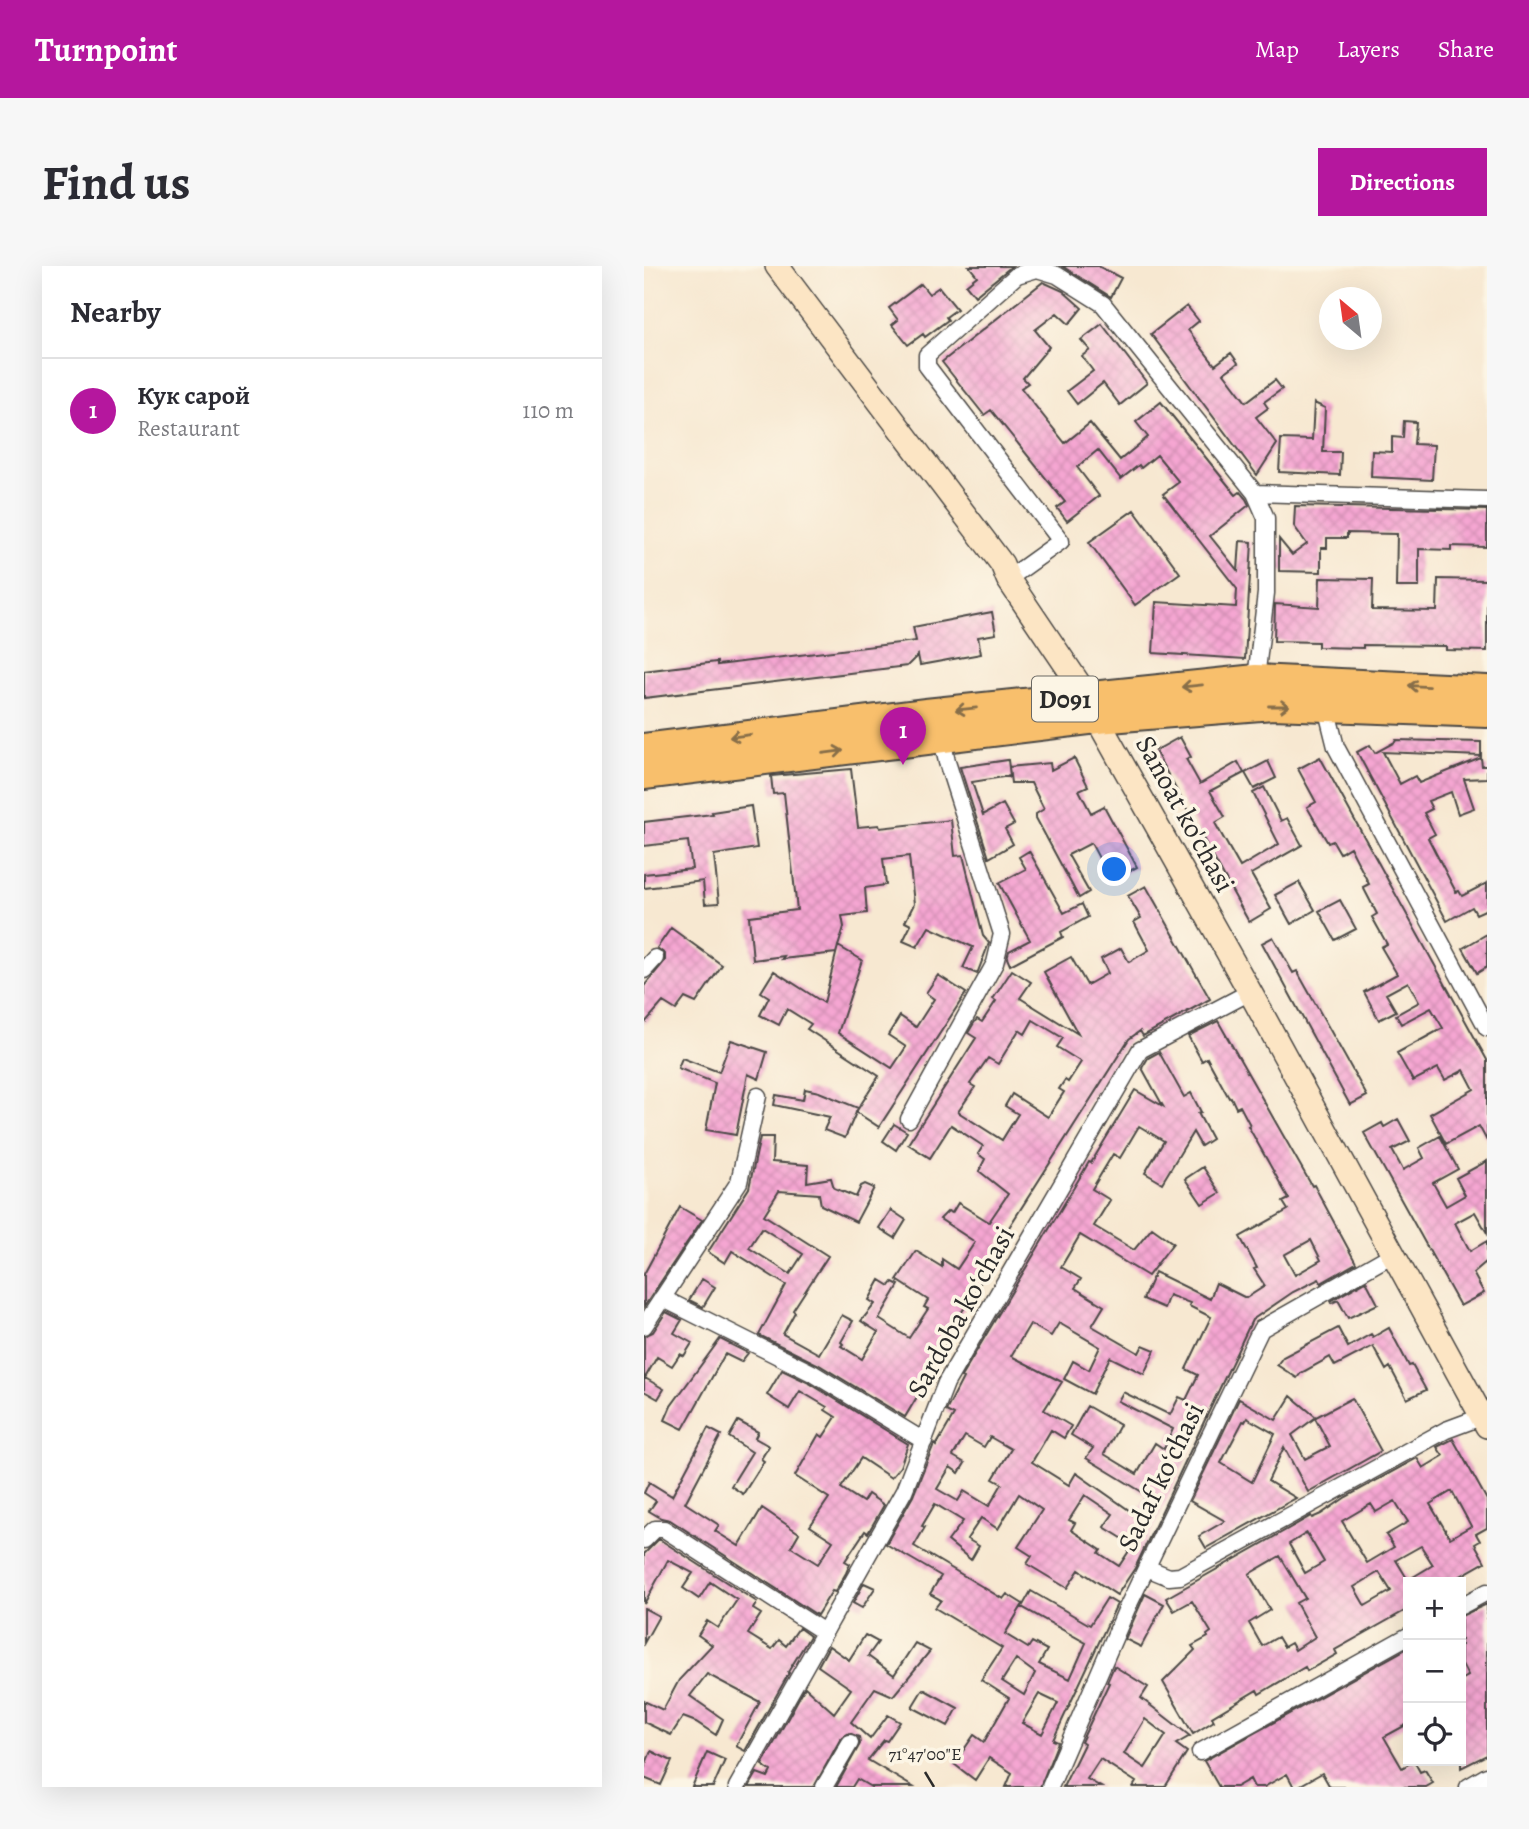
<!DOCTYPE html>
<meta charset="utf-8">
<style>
body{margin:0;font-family:Alegreya,serif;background:#f7f7f7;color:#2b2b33}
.controls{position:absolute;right:21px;bottom:21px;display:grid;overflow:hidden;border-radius:0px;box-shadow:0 7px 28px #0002}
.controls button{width:63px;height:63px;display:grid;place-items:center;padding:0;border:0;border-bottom:2px solid #e1e1e2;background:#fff;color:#2b2b33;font:35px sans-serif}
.compass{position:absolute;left:675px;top:21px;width:63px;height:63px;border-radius:50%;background:#fff;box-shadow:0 7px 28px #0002;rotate:331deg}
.you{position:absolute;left:471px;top:604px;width:24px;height:24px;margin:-18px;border:5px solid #fff;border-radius:50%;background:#1a73e8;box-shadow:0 0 0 10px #1a73e833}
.badge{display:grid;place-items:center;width:46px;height:46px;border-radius:50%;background:#b5179e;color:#fff;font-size:23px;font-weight:700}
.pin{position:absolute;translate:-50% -58px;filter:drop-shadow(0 2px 4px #0008)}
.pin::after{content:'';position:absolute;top:37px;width:24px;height:21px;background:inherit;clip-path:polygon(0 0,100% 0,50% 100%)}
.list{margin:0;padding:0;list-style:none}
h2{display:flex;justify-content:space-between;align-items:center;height:91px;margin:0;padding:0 28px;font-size:30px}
h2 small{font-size:23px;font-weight:400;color:#7c7c81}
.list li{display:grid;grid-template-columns:46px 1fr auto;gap:21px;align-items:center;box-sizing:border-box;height:105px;padding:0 28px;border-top:2px solid #e1e1e2}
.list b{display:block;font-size:26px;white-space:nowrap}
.list p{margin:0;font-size:23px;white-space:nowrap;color:#7c7c81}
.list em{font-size:23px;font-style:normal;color:#7c7c81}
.icon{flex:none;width:38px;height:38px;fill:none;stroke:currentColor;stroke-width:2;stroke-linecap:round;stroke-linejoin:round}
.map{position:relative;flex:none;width:843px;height:1521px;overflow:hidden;border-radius:0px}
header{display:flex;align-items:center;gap:42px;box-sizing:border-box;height:98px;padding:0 35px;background:#b5179e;color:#fff}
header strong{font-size:33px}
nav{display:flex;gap:38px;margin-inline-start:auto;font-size:24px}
.intro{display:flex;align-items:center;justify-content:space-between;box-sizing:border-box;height:168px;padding:0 42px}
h1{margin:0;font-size:49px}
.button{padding:18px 32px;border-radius:0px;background:#b5179e;color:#fff;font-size:24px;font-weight:700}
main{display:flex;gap:42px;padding:0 42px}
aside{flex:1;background:#fff;border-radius:0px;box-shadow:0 7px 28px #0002}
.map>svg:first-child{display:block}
.building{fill:url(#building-cross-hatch);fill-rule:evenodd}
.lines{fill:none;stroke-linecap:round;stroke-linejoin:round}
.minor-casing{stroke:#4a4744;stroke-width:19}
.secondary-casing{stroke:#4a4744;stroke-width:26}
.trunk-casing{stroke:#4a4744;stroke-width:32}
.minor{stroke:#fff;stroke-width:16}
.secondary{stroke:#fce5c4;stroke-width:23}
.trunk{stroke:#f8bf6c;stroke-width:28}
.oneway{stroke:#876e48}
.ticks{fill:none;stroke:#2b2b2b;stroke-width:2.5}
.labels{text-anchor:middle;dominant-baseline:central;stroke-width:7;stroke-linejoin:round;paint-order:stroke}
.shield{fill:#fcf5e5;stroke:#6a6863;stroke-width:2}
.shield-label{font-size:26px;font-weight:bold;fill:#2b2b2b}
.street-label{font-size:28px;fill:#2b2b2b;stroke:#fcf5e5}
.ticks-label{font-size:18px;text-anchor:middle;fill:#2b2b2b;stroke:#fcf5e5;stroke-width:7;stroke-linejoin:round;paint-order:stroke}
</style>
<header>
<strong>Turnpoint</strong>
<nav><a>Map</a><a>Layers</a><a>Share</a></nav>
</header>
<div class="intro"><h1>Find us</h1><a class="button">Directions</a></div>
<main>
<aside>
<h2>Nearby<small></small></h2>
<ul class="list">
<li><span class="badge">1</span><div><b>Кук сарой</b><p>Restaurant</p></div><em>110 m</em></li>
</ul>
</aside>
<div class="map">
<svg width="843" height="1521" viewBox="0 0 843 1521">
<defs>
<pattern id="building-cross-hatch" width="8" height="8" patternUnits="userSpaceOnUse" patternTransform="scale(1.75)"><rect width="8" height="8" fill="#f5a6d2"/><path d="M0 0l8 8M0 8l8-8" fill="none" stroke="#d28fb4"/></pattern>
</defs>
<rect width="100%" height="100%" fill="#fcf5e5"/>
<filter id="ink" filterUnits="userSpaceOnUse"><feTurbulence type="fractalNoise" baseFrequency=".0143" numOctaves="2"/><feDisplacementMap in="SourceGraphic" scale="14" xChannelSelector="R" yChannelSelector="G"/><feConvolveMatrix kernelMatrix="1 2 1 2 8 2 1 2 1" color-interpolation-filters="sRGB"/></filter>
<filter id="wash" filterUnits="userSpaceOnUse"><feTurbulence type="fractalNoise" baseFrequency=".00686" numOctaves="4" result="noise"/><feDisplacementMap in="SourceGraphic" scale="28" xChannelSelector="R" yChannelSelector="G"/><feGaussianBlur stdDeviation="1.57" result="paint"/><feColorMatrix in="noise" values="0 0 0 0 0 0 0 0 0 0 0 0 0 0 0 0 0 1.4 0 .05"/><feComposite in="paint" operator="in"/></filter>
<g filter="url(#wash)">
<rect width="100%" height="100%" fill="#f7e8d1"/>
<g id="blocks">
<!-- building -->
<path class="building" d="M325,0H368L331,30L322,19L333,10Z
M418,0H454L477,12L467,31Z
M399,16L419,25L438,42L425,58L413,47L391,64L405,81L379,112L384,117L377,122L421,177L446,157L476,194L504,171L492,156L517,136L592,229L596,226L602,233L605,239L566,270L594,305L596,275L608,276L601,393L509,387L512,336L592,341L593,323L519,228L535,216L513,189L497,202L495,199L477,213L454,184L433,201L455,230L423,255L413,242L421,236L347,144L340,149L298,96Z
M277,18L285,28L295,21L313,43L302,51L304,54L281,71L279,68L264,79L248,59L254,54L245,42Z
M543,40L555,55L544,64L571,99L587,87L594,97L580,107L602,136L631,114L638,123L620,136L624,142L612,151L633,178L613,209L507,68Z
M458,58L503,117L476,139L459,117L433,138L423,125L449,105L438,90L446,84L437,74Z
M670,137L681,142L679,186H697L696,209L635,206L637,173L668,174Z
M760,155L772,156L770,178L790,179L788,214L727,211L728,185L748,186V171L759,172Z
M651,240L843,244V281L807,280V284L775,283V321H752L753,268L703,267V272H683V282H677V306L635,305V273L648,289L663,278L650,260Z
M490,244L536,307L491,339L445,276Z
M676,312L729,313L728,344L793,345L794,313L843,314V385L802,384V380L719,379V382L674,381V376L630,375L631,338L675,341Z
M348,346L352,368L334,371L337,388L276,399L274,389L263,400L0,432V405L73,396V399L272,375L269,361Z
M536,471L547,491L542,493L556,518L594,496L600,507L566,525L581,551L571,557L596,601L635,578L609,527L620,521L637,555L643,552L658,579L607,608L627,643L605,656L511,485Z
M752,474L837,476V490L739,486L756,518L771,510L775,517L837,492L838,500H843V512L820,513L830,542L814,548L807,526L784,535L788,543L780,547L791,568L784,572L812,626L815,625L818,630L843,617V643L832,648L828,641L803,655L713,486L726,479L731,487L751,476Z
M676,491L843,794V875L835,860L802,878L786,848L830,823L820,804L801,814L794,802L769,815L753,787L799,762L787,742L757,758L752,749L775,736L764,716L742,728L752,745L735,754L720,726L753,708L737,681L743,678L728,651L733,648L719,621L725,618L706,581L696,587L689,575L684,577L663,541L672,536L654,503Z
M430,492L444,520L435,524L447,547L460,540L493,601L467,615L447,577L424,589L445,626L435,632L392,552V548L400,543L387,517H367L365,501L406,497L407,504Z
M364,494L366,510L328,516L339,549L359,538L370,558L361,563L369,578L345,592L316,501Z
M624,495L632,512L610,523L601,507Z
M207,503L214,561L235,559L236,562L307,554L311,590L319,589L339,670L345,677L333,708L319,702L329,681L285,661L273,681L259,675L267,659L261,656L270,638L265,590L239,593L242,619L221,622L223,647L198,650L200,661L192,687L138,693L140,690L109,694L105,650L153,644L140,527L129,528L127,510Z
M107,540L113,582L70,589L75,637L61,638L59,615L0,622V608L48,603L44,575L0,580V556L69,548L68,546Z
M385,585L420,647L438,638L444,651L417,666L419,671L366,699L363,692L365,685L386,674L355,617L382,603L375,591Z
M655,616L671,644L647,658L631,629Z
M502,620L566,733L499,770L496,765L485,773L355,977L359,980L301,1073L303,1075L293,1090L296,1092L261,1151L175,1099L115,1069L142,1019L88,985L81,997L64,986L105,922L116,871H129L128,896L164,899L163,916L187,912L190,922L212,931L217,920L221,918L230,922L212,956L177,939L175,928L135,925L120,949L184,990L149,1044L151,1046L139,1068L175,1088L198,1049L209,1055L197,1076L199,1078L197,1080L218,1093L234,1066L217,1055L231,1038L225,1034L236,1014L246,1020L249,1016L255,1019L235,1053L265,1072L284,1043L280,1041L284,1034L253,1014L272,985L298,1001V993L313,1003L331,976L296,953L304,945L308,947L314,937L345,956L364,928L335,905L341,893L334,888L339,880L307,859L286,892L264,878L332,772L324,767L330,757L333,753L338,756L352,735L349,733L368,704L387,716L376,732L434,768L400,706L427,691L443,719L464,707L457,693L477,682L485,696L505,684L490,656L497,652L484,630ZM389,754L419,772L413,781L437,796L424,816L421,814L415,823L420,826L404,851L368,828L361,840L374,848L358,874L314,846L331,821L326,818L344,792L354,798L375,764L381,768ZM118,962L159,988L146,1008L105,982Z
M696,634L712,663L691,674L675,645Z
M27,662L78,699L52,737L41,732L32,744L19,736L0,758V720L21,695V688L13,682Z
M843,668V701L833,707L819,682Z
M629,671L649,707L653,705L723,830L706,839L618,677Z
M194,680L218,694L194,767L248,802L262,781L244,769L256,750L272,761L290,733L282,727L294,709L322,727L235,861L212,846L235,810L163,763L167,758L143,743L135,759L116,749L125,731L117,726L130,705L180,737Z
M574,755L668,920L670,919L712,997L677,1017L675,1013L649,1026L608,1054L491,1302L473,1329L435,1304L423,1322L383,1298L388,1290L374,1281L398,1244L375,1228L354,1263L337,1252L323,1273L335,1280L327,1294L304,1275L319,1255L291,1238L278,1260L281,1261L270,1280L359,1333L363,1328L379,1338L361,1368L384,1382L388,1376L403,1384L395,1398L426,1413L442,1377L378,1341L387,1325L446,1359L463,1332L473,1338L409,1474L414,1476L396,1521H362L368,1507L345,1492L331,1514L310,1498L330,1469L340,1476L365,1432L337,1414L358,1382L291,1342L297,1334L286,1328L297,1310L242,1278L269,1230L290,1178L292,1180L310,1149L302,1145L319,1112L317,1111L445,896L447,897L491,824L519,840L498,802L504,792L515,786L540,831L547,827L557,846L554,847L568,873L557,880L549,866L518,917L501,907L520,875L495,860L476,892L469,888L448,923L466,934L450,960L490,984L508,962L529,977L504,1010L436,969L417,1001L437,1013L431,1022L460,1040L448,1060L495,1087L499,1079L511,1084L500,1108L466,1091L448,1128L420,1113L429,1095L445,1104L456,1081L415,1057L407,1070L386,1058L367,1090L418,1116L400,1144L427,1160L420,1172L407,1164L388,1196L425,1219L432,1207L492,1249L503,1229L442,1192L449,1182L427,1169L443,1140L476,1159L460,1188L493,1208L511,1177L520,1183L529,1163L474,1135L479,1126L526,1149L535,1131L542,1134L554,1109L542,1103L567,1051L545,1040L546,1037L525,1029L520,1042L499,1033L511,1006L566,1033L572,1017L602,1032L621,1020L610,1003L613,1002L596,971L644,944L639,936L645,933L604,860L606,859L596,840L592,842L587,831L585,832L563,792L558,795L544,770ZM667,974L677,994L651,1009L640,989ZM321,1170L340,1181L346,1171L367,1183L349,1213L358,1218L345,1240L320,1225L314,1235L293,1223L306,1201L315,1207L321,1197L309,1190ZM441,1229L469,1248L460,1261L489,1279L475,1300L455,1287L457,1284L427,1264L431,1257L425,1254ZM372,1393L391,1407L380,1429L358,1415ZM395,1428L414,1437L398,1468L378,1457Z
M87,774L123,786L115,813L104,808L92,869L62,864L71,817L34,802L38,792L75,806Z
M161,823L175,826L214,842L201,872L180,864L186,851L130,839L132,829L159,834Z
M754,853L766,875L748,884L759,904L780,892L775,882L796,870L814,903L789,917L802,940L821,929L812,912L843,895V967L831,946L811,957L826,985L843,975V995L829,1007L840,1027L816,1040L720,867L738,857L740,861Z
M250,858L263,866L252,884L239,875Z
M559,901L576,927L558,938L541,913Z
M36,941L58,954L0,1041V1008Z
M247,944L262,954L251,972L235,962Z
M58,1013L71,1021L59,1041L45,1034Z
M722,1015L734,1038L704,1052L694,1034L688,1037L687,1035Z
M22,1046L38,1054L30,1067L48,1077L40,1090L36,1088L28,1100L13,1091L1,1112L20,1123L14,1133L0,1125V1070L9,1066Z
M694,1062L704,1081L727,1068L729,1071L745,1062L765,1100L768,1099L782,1124L763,1133L746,1101L742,1104L729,1080L691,1100L686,1091L657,1107L653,1112L633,1099L639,1091Z
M76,1073L104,1087L97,1096L81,1088L39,1163L21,1154L27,1140Z
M138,1104L165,1117L264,1178L256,1201L247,1212L217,1192L197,1222L219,1236L224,1228L240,1239L224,1267L221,1265L201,1295L206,1298L202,1307L191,1326L188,1325L173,1349L26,1254L17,1252L5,1245L12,1235L0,1227L5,1216L28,1230L64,1162L77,1169L41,1237L75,1259L71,1265L95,1280L118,1242L155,1267L147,1281L174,1298L189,1275L166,1260L185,1232L151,1210L175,1168L179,1171L192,1151L181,1144L183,1141L156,1125L145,1143L123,1129Z
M647,1130L672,1151L708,1132L737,1185L664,1226L640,1181L624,1215L652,1232L562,1282L555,1270L581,1255L546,1235L595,1133L632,1154ZM603,1152L631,1168L608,1216L577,1197L599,1155L601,1156ZM671,1152L686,1180L661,1193L648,1169Z
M94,1155L114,1166L111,1172L125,1180L117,1193L120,1195L99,1228L87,1220L108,1186L85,1171Z
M809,1173L843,1234V1262L832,1268L836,1275L831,1278L841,1296L806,1316H764V1343L691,1384L693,1388L663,1405L661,1401L615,1428L613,1424L568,1451L570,1455L549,1468L519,1416L551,1384L548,1380L564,1371L563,1369L567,1366L548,1335L530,1345L522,1332L667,1250L668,1252L677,1248L702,1231L773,1192L779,1202L799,1190L793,1181ZM808,1225L827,1260L806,1272L786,1238ZM751,1235L764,1256L742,1269L750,1281L723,1297L698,1255L727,1238L732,1246ZM663,1267L680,1296L661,1307L645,1278ZM777,1280L789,1299L764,1314L752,1294ZM636,1290L661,1332L652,1337L671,1371L651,1384L647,1377L640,1381L634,1371L618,1380L605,1357L626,1344L605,1308ZM735,1306L747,1325L721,1340L710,1321Z
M15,1273L113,1336L109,1343L117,1348L104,1368L128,1383L135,1374L142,1380L155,1362L166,1370L144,1406L145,1407L101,1485L92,1480L116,1436L63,1408L46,1430L79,1453L72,1469L52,1456L39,1451L27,1469L0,1456V1435L19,1444L35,1414L68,1379L54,1369L63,1355L74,1362L93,1334L66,1316L55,1333L39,1322L49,1307L24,1294L0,1338V1288Z
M220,1317L231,1322L218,1342L209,1337Z
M501,1328L520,1338L497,1381L481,1373Z
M843,1338V1489L817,1502V1414L824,1410L817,1396V1350Z
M0,1342L15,1350L0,1377Z
M221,1369L234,1376L224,1390L250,1409L271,1377L286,1385L249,1430L231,1422L207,1456L226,1473L244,1449L256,1456L243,1475L240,1474L224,1494L269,1521H227L213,1513L208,1521H192L216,1478L215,1471L205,1467L197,1472L170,1521H105L113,1507L124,1511L127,1505L118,1499L161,1421L190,1447L207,1423L174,1400L185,1380L205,1394Z
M764,1382V1458L740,1471L758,1502L770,1495L776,1506L781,1504L789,1517L782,1521H686L678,1507L653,1521H650L643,1508L620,1521H610L606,1513L592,1521H575L560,1495Z
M470,1400L504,1421L497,1432L546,1470L532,1478L543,1486L521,1521H489L492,1516L456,1493L443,1513L457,1521H419L440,1478L437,1476L465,1417L463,1416ZM501,1453L522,1469L501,1502L480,1488Z
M279,1423L314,1442L304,1460L268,1441Z
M7,1485L28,1495L17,1519L0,1512V1503Z
M63,1486L81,1494L69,1521H48Z"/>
</g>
</g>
<g filter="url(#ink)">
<use href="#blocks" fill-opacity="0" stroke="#4a4744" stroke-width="2"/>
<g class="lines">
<!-- minor casing -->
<g class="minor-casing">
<path id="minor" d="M611,227L843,234
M364,313L417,275L283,100V89L373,9L393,3L413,9L459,38L611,227L622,252V327L612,413
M682,441L692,481L843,762
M0,704L11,692
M265,853L351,697L358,668L303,496L298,473
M18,1032L170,1108L280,1175
M0,1060L95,916L114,830
M0,1274L11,1263H20L180,1366
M503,1302L525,1311L536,1310L802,1164L837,1151
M817,1340L843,1326
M556,1486L764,1370
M93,1521L260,1225L302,1117L496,784L606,726
M180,1521L206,1477
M406,1521L484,1340L617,1063L749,988
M824,1521L843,1510"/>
</g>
<!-- secondary casing -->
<g class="secondary-casing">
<path id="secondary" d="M133,0L358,298L364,313L443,430L453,453L606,726L843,1160"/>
</g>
<!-- trunk casing -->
<g class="trunk-casing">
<path id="trunk" d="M0,482L282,447L612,413L843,424
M0,509L453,453L629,439L843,447"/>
</g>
<!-- minor -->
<use href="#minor" class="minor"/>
<!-- secondary -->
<use href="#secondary" class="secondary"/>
<!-- trunk -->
<use href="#trunk" class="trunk"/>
</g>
<!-- one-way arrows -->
<defs><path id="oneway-shaft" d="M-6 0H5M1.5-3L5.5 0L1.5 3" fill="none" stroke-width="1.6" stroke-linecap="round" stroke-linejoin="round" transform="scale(1.75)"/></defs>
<g class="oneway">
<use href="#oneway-shaft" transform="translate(548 420) rotate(174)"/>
<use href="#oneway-shaft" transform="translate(775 420) rotate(-177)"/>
<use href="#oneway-shaft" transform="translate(635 440)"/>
<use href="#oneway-shaft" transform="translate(322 443) rotate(174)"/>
<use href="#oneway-shaft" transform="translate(96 470) rotate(173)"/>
<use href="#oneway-shaft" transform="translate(189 486) rotate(-7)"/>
</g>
</g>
<!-- ticks -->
<path class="ticks" d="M281,1506L290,1521"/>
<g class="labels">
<!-- shield labels -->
<rect class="shield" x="388" y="410.5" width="66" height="45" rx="5"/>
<g class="shield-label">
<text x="421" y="433">D091</text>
</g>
<!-- street labels -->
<g class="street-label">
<text transform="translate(541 548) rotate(61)">Sanoat ko'chasi</text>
<text transform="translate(317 1046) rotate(-61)">Sardoba koʻchasi</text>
<text transform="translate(517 1211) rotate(-64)">Sadaf koʻchasi</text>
</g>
</g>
<g class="ticks-label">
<text x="281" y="1494">71°47'00"E</text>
</g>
</svg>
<div class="controls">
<button>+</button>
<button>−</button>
<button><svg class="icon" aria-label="locate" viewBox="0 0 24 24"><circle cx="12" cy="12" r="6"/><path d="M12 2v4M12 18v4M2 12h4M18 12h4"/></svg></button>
</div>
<svg class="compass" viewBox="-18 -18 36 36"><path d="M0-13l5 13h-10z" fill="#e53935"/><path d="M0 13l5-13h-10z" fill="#7c7c81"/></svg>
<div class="you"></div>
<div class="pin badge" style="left:259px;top:499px">1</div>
</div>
</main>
